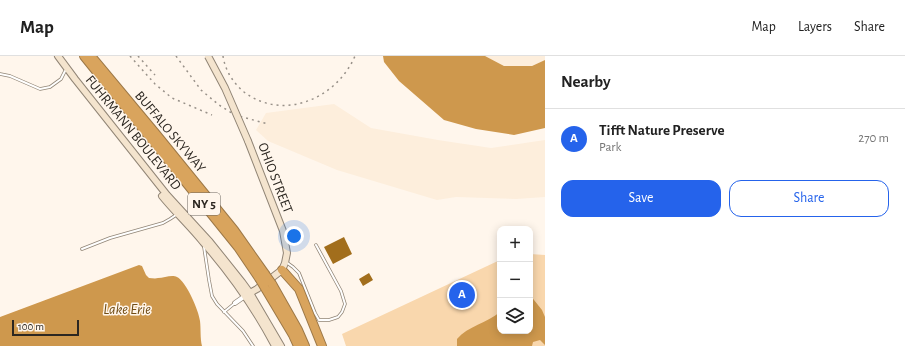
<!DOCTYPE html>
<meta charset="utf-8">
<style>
body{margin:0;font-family:"Alegreya Sans",sans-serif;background:#f6f6f6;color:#222}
.controls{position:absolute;right:12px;bottom:12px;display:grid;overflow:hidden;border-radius:8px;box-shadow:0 2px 10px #0003}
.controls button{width:36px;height:36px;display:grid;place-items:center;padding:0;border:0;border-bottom:1px solid #e0e0e0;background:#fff;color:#222;font:20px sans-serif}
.scale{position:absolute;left:12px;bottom:10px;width:67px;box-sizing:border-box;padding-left:4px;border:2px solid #2c2721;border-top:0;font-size:11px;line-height:14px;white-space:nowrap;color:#2c2721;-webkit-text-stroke:3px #fff6ec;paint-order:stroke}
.you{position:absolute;left:294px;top:180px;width:14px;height:14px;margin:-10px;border:3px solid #fff;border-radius:50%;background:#1a73e8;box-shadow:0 0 0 6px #1a73e833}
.badge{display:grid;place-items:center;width:26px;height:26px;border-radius:50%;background:#2563eb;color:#fff;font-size:13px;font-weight:700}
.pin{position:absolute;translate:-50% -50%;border:2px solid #fff;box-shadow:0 1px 4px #0006}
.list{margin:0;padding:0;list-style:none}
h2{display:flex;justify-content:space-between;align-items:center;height:52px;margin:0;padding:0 16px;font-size:17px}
h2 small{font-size:13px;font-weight:400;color:#767676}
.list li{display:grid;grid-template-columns:26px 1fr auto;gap:12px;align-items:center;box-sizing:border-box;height:60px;padding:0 16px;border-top:1px solid #e0e0e0}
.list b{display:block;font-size:15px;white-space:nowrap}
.list p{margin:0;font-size:13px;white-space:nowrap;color:#767676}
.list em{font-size:13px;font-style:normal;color:#767676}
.actions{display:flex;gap:8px;padding:12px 16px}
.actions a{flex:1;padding:9px 0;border:1px solid #2563eb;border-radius:12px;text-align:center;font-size:14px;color:#2563eb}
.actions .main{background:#2563eb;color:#fff}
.icon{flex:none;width:22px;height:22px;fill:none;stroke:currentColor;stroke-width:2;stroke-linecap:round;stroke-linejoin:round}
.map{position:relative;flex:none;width:545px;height:290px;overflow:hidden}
header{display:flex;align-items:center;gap:24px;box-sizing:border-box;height:56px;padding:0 20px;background:#fff;border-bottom:1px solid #e0e0e0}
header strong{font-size:19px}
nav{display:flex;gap:22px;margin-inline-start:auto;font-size:14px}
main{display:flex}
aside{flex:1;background:#fff}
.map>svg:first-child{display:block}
.built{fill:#fdeedc}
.green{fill:#f9d7ad}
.water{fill:#ce984d}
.building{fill:#a26e1c}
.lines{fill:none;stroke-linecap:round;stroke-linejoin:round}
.lane-casing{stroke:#918576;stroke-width:3.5}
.street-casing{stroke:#918576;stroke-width:5.5}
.secondary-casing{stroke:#918576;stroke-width:8}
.highway-casing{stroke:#9c7848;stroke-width:10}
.lane{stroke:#fff;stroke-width:2}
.street{stroke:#fff;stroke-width:4}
.secondary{stroke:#f4e4ce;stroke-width:6}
.highway{stroke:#d9a45d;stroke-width:8}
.rail{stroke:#989189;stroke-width:1.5;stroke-dasharray:2 4;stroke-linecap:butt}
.secondary-bridge-casing{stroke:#918576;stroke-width:8;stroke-linecap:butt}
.highway-bridge-casing{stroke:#9c7848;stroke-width:10;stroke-linecap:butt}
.secondary-bridge{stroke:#f4e4ce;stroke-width:6}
.highway-bridge{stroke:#d9a45d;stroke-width:8}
.labels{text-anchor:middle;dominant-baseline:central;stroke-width:3;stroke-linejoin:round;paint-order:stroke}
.shield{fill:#fff6ec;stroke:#6b655e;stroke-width:1}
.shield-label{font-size:13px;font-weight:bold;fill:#2c2721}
.street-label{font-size:14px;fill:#2c2721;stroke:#fff6ec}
.water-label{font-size:15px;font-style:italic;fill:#724d14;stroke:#fff6ec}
</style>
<header>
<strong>Map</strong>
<nav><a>Map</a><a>Layers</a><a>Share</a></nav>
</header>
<main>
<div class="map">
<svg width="545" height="290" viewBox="0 0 545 290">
<rect width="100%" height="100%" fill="#fff6ec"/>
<!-- built -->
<path class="built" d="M485,0H545V4L532,10H504Z
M334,48L371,72L438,84L491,92L545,84V141L516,143L456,141L437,144L337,114L268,85L256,74L266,57Z"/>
<!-- green -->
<path class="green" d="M530,198L545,199V290H346L342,278L500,204V275H530Z"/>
<!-- water -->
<path class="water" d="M383,0H485L504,10H532L545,4V72L514,79L476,73L444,64L399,25L384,6Z
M139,209L142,210L146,219L149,222C152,222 155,223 158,222C164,222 172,218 177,221C186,225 199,255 200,265C201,273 200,282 202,290H0V261Z
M530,239L542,254L545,261V289L540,284L533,286L532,290H457V283C468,270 487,267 500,256V275H530Z"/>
<!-- building -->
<path class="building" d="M344,181L352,198L333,208L324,191Z
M369,217L373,224L363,230L359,223Z"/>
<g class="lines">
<!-- lane casing -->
<g class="lane-casing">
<path id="lane" d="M0,18L10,20L40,33L50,31L61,23L65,15
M204,191L209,224L212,240L217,248L243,275L253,290
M82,193L110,182L163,167L170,163L176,159
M286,206L293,211L299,217L315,257L319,264H329L338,261L342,256L345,248L341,235L316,189
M224,256L235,247"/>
</g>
<!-- street casing -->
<g class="street-casing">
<path id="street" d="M235,247L245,240"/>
</g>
<!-- secondary casing -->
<g class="secondary-casing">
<path id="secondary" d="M58,0L75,23L167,139L210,186L242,226L250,237L281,290
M162,140C175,156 190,170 203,186C231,218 255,252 275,290
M248,238L257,233L282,214L285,207L287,197L283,175L248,85"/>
</g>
<!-- highway casing -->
<g class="highway-casing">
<path id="highway" d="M84,0L238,191L259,222
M91,0L156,78L234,174L265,218
M282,214L299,233L322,290
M272,228L298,274L305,290
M265,232L293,279L298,290"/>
</g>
<!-- lane -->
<use href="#lane" class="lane"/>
<!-- street -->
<use href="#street" class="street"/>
<!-- secondary -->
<use href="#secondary" class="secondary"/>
<!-- highway -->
<use href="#highway" class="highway"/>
<!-- rail -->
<path class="rail" d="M130,0L155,28L172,42L212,59
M138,0L155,19
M176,0L201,34L219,49L235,59L268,68
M223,0C225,14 233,27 244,36C284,66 337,42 355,0"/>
<!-- secondary-bridge casing -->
<g class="secondary-bridge-casing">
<path id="secondary-bridge" d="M208,0L225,32L248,85"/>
</g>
<!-- highway-bridge casing -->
<g class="highway-bridge-casing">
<path id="highway-bridge" d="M265,218L272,228
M259,222L265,232"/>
</g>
<!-- secondary-bridge -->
<use href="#secondary-bridge" class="secondary-bridge"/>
<!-- highway-bridge -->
<use href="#highway-bridge" class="highway-bridge"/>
</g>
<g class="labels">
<!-- shield labels -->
<rect class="shield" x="188" y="137" width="32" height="22" rx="3"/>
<g class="shield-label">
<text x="204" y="148">NY 5</text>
</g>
<!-- street labels -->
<g class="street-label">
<text transform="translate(170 76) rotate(50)">BUFFALO SKYWAY</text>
<text transform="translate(133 77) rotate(51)">FUHRMANN BOULEVARD</text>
<text transform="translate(275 122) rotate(69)">OHIO STREET</text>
</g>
<!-- water labels -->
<g class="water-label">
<text x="127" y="253">Lake Erie</text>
</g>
</g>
</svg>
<div class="controls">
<button>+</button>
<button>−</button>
<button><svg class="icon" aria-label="layers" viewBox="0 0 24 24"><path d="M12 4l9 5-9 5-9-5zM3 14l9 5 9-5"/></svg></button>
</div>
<div class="scale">100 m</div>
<div class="you"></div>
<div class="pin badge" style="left:462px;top:239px">A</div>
</div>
<aside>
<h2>Nearby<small></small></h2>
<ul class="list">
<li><span class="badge">A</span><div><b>Tifft Nature Preserve</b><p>Park</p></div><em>270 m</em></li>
</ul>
<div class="actions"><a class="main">Save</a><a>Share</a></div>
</aside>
</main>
